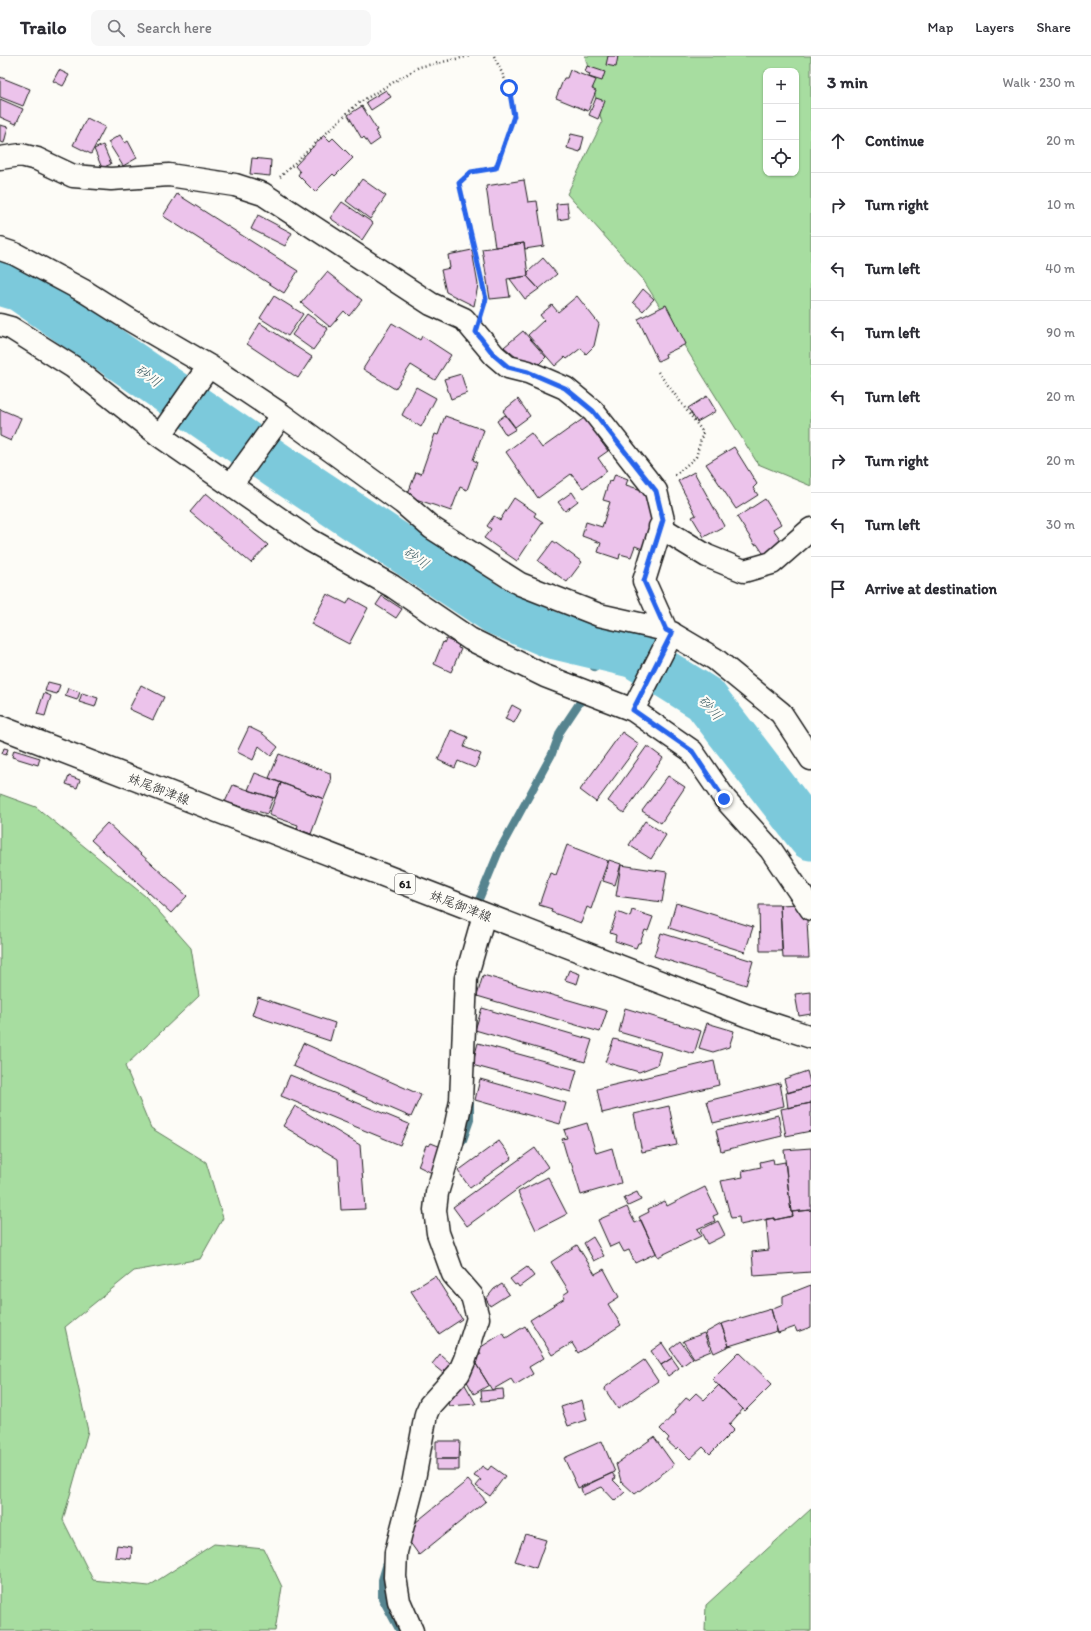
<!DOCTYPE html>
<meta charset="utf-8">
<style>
body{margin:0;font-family:Itim,"Klee One",sans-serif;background:#f7f7f7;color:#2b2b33}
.controls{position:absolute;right:12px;top:12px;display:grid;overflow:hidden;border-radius:8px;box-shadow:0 1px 3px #0004}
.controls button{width:36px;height:36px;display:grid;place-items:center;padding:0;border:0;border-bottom:1px solid #e1e1e2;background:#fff;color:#2b2b33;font:20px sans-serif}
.stop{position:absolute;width:12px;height:12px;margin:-9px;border:3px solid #2563eb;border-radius:50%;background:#fff}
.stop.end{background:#2563eb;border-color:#fff;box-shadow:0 1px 4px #0008}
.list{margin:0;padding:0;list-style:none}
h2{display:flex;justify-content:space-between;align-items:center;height:52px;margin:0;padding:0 16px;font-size:17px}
h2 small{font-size:13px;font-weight:400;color:#7c7c81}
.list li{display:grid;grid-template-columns:26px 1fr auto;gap:12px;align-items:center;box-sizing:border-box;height:64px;padding:0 16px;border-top:1px solid #e1e1e2}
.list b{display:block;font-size:15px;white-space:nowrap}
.list em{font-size:13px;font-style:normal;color:#7c7c81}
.icon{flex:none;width:22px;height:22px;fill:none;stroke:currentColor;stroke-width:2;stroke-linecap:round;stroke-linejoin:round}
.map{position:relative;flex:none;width:811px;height:1575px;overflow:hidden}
header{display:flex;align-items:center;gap:24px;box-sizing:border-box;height:56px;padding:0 20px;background:#fff;border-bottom:1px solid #e1e1e2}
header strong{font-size:19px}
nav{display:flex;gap:22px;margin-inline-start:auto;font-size:14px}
.search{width:280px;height:36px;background:#f7f7f7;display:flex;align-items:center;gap:10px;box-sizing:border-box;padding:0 14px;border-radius:8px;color:#7c7c81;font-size:15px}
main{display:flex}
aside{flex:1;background:#fff}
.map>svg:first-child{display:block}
.green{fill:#a7dda0;stroke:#627c5e;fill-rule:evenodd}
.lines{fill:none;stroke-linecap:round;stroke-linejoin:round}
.stream{stroke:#56848f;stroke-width:8}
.river{stroke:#7cc9db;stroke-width:47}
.building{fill:#ecc3eb;stroke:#1c1c1c}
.minor-casing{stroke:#1c1c1c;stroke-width:25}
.primary-casing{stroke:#1c1c1c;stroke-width:25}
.path{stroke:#1c1c1c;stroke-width:2.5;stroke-dasharray:1 3;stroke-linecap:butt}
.minor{stroke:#fdfcf7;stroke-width:22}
.primary{stroke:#fdfcf7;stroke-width:22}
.route{stroke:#2563eb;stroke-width:5}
.labels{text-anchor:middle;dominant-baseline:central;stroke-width:4;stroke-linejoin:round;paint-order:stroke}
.shield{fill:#fdfcf7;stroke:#605f5e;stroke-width:1}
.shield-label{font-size:12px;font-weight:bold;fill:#1c1c1c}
.street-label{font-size:13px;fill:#1c1c1c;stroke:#fdfcf7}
.water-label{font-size:14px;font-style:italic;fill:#426168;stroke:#fdfcf7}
</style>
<header>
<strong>Trailo</strong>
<div class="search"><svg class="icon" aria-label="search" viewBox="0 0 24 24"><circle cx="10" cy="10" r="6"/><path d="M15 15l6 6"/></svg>Search here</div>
<nav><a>Map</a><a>Layers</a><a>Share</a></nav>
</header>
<main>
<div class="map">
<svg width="811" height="1575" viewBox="0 0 811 1575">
<rect width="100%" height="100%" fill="#fdfcf7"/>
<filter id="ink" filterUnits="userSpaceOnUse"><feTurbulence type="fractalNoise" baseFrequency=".025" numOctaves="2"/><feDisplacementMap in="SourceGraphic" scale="8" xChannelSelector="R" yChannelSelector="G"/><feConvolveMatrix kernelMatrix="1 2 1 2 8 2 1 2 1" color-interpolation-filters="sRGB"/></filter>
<g filter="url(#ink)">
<!-- green -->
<path class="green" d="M585,0H811V430L758,408L642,222L567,138L602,67ZM766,15H796V117H766Z
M0,738L36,751L145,840L191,892L199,940L125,1010L151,1072L206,1106L223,1162L200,1203L134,1215L65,1271L88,1375L63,1464L93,1524L149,1530L214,1488L264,1493L282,1531L275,1575H0Z
M811,1453V1575H705L706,1549Z"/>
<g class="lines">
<!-- stream -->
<path class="stream" d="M594,611L602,591
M480,841L499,795L552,698L560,676L580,646
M463,1084L470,1064V1047
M387,1507L382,1524V1542L400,1575"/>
<!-- river -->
<path class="river" d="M0,226L20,232L279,411L497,556L551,579L635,599L705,643L811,781"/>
</g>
<!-- building -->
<path class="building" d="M608,0H618L616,11L606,9Z
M587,10L605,16L602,25L589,21L590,18L585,16Z
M59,14L69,19L63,30L53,25Z
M570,14L596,24L592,33L596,35L588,55L556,42L564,22H567Z
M0,21L30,33L23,50L0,41Z
M386,34L391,41L371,54L366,46Z
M596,42L605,45L598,63L589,59Z
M0,43L23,53L16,68L0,61Z
M362,50L377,74L375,75L380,83L370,90L364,81L362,83L348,59Z
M87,62L105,71L91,98L73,89Z
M0,69L8,71L4,87L0,86Z
M571,78L584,81L580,96L567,92Z
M120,79L125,87L128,85L137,102L123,110L108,86Z
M324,79L330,85L333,82L353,102L335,120L333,118L315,136L298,119L300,116L295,110Z
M103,89L111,108L102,112L94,93Z
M252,102L271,104L270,120L250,118Z
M362,123L386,140L370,163L346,145Z
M524,124L528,146L537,145L544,190L525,193L524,187L495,191L486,130Z
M177,138L298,215L284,237L163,160Z
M342,146L373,167L362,184L330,162Z
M567,147L569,162L558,164L556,148Z
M258,159L292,177L285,190L251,173Z
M524,187L528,220L507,223L510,241L490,243L482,193Z
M472,194L478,229L474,250L446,236L441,214L450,212L448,199Z
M543,202L557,218L539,233L527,220H528V216Z
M327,216L362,244L349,260L344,255L330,271L301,247Z
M527,220L539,233L525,243L510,223Z
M643,233L654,243L643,255L633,246Z
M274,240L303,258L288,280L260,262Z
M577,240L599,268L594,290L586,298L581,292L567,303L565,301L555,310L528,279L544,264L540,259L552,249L558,256Z
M666,249L686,288L665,298L666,301L658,305L638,263Z
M307,258L328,273L313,294L292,279Z
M260,267L312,301L298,322L247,288Z
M392,267L420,284L422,280L451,299L435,324L411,309L395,333L363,313Z
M523,275L546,301L539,308L517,302L504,291Z
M461,318L467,337L451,343L444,323Z
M416,331L436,342L421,371L402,359Z
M707,340L716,355L697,366L688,352Z
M518,343L530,360L515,371L503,355Z
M0,353L21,362L11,385L0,380Z
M505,359L516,373L506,379L497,365Z
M445,360L484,374L473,404L477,406L467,434L460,431L451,455L407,440L416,416L421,418L435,378L438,379Z
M587,360L600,378L597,380L608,395L598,402L607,415L583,432L571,418L538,442L506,396L531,377L542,392Z
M734,391L757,428L753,432L758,439L736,453L706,408Z
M694,416L724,470L704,481L692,461L696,459L678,425Z
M615,418L628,423L626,429L648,436L656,453L645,494L635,490L631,501L620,498L619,503L598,496L601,487L582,480L586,466L602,471L610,446L603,444L609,425L612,426Z
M572,436L578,445L565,455L558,446Z
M206,437L268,489L251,507L190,456Z
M514,442L536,457L534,460L543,466L517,505L484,482L491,473L487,470L494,460L500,464Z
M765,443L781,468L773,473L783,487L765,500L757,488L755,489L737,461Z
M553,485L582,506L567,526L538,505Z
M327,538L347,548L350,542L368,552L349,588L311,568Z
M382,540L402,553L396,562L376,549Z
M446,583L459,589L458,592L461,593L451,616L434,608L443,586L444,587Z
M48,626L60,629L57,638L45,635Z
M141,629L164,641L153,664L129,653Z
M68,632L80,636L77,644L65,640Z
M44,637L51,640L45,660L37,658Z
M82,637L98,642L95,651L79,646Z
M512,649L521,654L514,667L505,663Z
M249,671L263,678L278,691L271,700L259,690L253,704L237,696Z
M451,674L468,681L464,691L481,698L475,712L458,705L455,712L438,704Z
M622,676L639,688L596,746L580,734Z
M647,690L663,702L624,757L608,745Z
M4,692L8,693L6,699L2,698Z
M14,694L40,702L38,709L12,701Z
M279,698L330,717L331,726L324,743L269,722Z
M255,717L281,727L275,742L248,734Z
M69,720L80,724L77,732L66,728Z
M668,720L685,731L661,767L642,755Z
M281,727L324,743L311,778L297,773L298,769L269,759Z
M233,729L273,742L267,758L225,746Z
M645,765L666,779L651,803L629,789Z
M107,767L187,840L171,857L91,784Z
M567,789L608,805L591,853L587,851L581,867L551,856L552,853L539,849L550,817L556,819Z
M609,804L621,808L615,829L603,825Z
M621,809L667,816L662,846L616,840Z
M676,847L753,871L745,896L669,872Z
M799,848L807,864L809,902H783L780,849Z
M759,849H780L782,895H760Z
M632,854L653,861L648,875L645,874L640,887H638L636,892L615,885L616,879L610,877L617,856L630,861Z
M661,877L753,905L746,929L654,900Z
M569,914L580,918L577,928L565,924Z
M483,919L607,955L600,976L477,940Z
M811,936V958L799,960L795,938Z
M258,941L335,967L330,985L252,959Z
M482,952L592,984L585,1006L475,974Z
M625,952L701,975L694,998L619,976Z
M707,967L734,975L729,991L713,996L699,992Z
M614,983L661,996L657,1009L639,1016L605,1006Z
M303,987L421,1039L411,1061L293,1010Z
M478,987L577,1014L571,1036L472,1009Z
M714,1005L719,1029L602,1057L597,1033Z
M807,1015L811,1030L788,1037L784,1023Z
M290,1019L409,1068L400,1089L281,1040Z
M480,1023L566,1047L560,1068L475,1044Z
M780,1027L784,1050L713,1067L707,1045Z
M811,1030V1047L788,1052L786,1037Z
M811,1047V1075L786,1080L781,1053Z
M295,1050L360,1089L365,1153L341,1154L338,1103L283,1070Z
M669,1050L677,1089L642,1096L634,1058Z
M778,1059L782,1080L721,1095L716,1074Z
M587,1067L596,1097L612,1092L621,1127L581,1139L571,1106L569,1107L562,1083L567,1082L564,1074Z
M499,1085L512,1102L470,1132L458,1115Z
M431,1087L441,1091L434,1118L418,1110L426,1089L429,1090Z
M535,1092L548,1111L467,1170L453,1151Z
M811,1092V1154L791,1156L784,1094Z
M773,1103L774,1108L785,1106L791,1156H792L793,1160L774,1164V1162L740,1169L739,1161L731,1162L721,1125L743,1121L742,1115L761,1111L760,1106Z
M548,1121L567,1158L536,1174L518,1136Z
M705,1131L718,1158L713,1160L715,1165L697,1173L701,1180L658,1201L639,1161L649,1156L648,1153L665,1145L667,1150Z
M637,1136L641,1144L628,1150L624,1142Z
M627,1151L635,1167L641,1164L656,1197L635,1207L629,1194L624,1196L619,1187L610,1191L598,1164Z
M811,1154V1216L754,1220L752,1196L769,1194L766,1163L774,1162V1164L793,1160L792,1156Z
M718,1165L725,1179L707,1188L700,1174Z
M593,1181L604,1200L594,1205L584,1187Z
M577,1189L595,1218L604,1213L619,1241L608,1248L621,1269L578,1297L572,1287L552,1299L530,1264L565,1242L563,1239L569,1235L551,1206Z
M527,1211L534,1220L519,1231L517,1228L515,1229L510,1223Z
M435,1220L462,1263L439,1278L411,1235Z
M502,1228L509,1238L490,1250L486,1243L494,1233Z
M811,1229V1271L797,1276L795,1271L778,1277L771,1253L783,1248V1240Z
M771,1253L777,1275L729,1290L721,1268Z
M721,1268L729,1290L714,1297L705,1277Z
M525,1270L544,1302L529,1311L533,1318L515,1329L511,1323L492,1334L473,1303L481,1298L478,1293L503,1277L506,1282Z
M704,1277L711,1295L694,1302L683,1285Z
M680,1285L693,1302L682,1310L670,1293Z
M662,1287L672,1302L661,1309L651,1295Z
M739,1296L772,1328L745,1355L712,1323Z
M440,1298L451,1308L443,1317L432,1308Z
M672,1302L679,1312L668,1320L661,1309Z
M644,1304L658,1325L618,1353L604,1332Z
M476,1308L489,1329L474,1338L465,1322Z
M464,1327L476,1348L449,1350L448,1342Z
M719,1329L743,1353L729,1369L734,1374L710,1398L703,1391L690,1403L678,1391L676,1393L667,1385L669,1382L660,1373L675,1357L674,1355L686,1342L689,1344L696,1337L704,1344Z
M503,1333L504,1343L482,1345L481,1335Z
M582,1344L587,1364L568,1370L561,1351Z
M654,1381L674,1409L635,1438L621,1425L616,1408Z
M436,1385H460L459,1403H436Z
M602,1385L615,1416L578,1432L564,1402Z
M436,1403H459V1414H436Z
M482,1410L488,1414L491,1410L505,1420L490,1440L476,1430L481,1424L474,1420Z
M612,1417L616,1422L613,1424L625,1436L615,1445L602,1431L583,1439L581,1432Z
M468,1424L486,1445L419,1499L409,1485L410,1471Z
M525,1478L546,1484L536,1512L515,1505Z
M117,1489L132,1491L131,1503L115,1501Z"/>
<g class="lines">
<!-- minor casing -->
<g class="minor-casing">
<path id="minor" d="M0,102L21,99L37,103L73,120L111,123L169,119L235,129L263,138L431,248L464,263L494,299L508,311L528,316L565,332L593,355L656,435L663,464L644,525L666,574
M0,193L15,198L84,235L130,264L209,310L282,359L403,447L432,472L520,528L599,559L666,574L715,603L781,657L811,703
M0,269L11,272L73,311L160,380L310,484L392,530L470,583L545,620L633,654L692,695L725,743L771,794L811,853
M160,380L209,310
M231,429L282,359
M660,471L707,500L744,515L772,507L811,473
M633,654L672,577
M412,1575L399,1545L395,1521L396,1496L412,1434L426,1358L430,1349L459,1317L465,1303L478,1262L472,1240L453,1218L438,1177L435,1154L437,1137L452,1087L461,1045L466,922L484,859"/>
</g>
<!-- primary casing -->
<g class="primary-casing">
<path id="primary" d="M0,671L748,960L811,981"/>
</g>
<!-- path -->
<path class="path" d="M280,121L357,48L419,11L470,0
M484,249L486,243L459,127L471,116L496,111L514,60L509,32L494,0
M658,316L703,376L696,401L674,420"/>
<!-- minor -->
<use href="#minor" class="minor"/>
<!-- primary -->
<use href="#primary" class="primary"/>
</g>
</g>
<g class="lines" filter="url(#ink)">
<!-- route -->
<path class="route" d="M509,32L514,60L496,112L471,116L459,127L486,243L476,276L494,299L508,311L528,316L565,332L593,355L656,435L663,464L644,525L666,574L672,577L633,654L692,695L724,743"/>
</g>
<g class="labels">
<!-- shield labels -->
<rect class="shield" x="395" y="818" width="20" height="20" rx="3"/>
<g class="shield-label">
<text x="405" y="828">61</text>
</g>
<!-- street labels -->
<g class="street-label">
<text transform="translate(159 733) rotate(21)">妹尾御津線</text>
<text transform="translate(461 850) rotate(21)">妹尾御津線</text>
</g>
<!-- water labels -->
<g class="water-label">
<text transform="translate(148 320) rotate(35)">砂川</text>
<text transform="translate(416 502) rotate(34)">砂川</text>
<text transform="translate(710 652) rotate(48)">砂川</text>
</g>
</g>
</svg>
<div class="controls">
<button>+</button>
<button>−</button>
<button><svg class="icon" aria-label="locate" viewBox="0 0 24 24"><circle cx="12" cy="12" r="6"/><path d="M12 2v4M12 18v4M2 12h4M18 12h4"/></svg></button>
</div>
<div class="stop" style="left:509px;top:32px"></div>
<div class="stop end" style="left:724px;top:743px"></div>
</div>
<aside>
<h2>3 min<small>Walk · 230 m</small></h2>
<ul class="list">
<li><svg class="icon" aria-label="ahead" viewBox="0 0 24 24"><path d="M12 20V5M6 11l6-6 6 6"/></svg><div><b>Continue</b></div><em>20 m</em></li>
<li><svg class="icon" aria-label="right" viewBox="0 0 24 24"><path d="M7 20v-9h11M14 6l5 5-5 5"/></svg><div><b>Turn right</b></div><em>10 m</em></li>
<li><svg class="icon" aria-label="left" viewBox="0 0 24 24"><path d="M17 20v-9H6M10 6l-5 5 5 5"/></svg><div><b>Turn left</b></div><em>40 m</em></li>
<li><svg class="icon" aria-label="left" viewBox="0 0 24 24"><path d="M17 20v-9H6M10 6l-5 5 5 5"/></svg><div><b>Turn left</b></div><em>90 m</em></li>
<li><svg class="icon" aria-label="left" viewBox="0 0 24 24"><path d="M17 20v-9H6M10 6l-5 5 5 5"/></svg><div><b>Turn left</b></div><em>20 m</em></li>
<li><svg class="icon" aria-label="right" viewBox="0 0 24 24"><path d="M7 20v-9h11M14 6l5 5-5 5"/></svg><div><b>Turn right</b></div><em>20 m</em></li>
<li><svg class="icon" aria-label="left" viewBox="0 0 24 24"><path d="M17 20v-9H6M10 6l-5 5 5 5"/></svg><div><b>Turn left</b></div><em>30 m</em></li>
<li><svg class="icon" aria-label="arrive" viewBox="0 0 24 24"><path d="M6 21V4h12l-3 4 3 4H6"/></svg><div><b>Arrive at destination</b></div></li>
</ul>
</aside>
</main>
